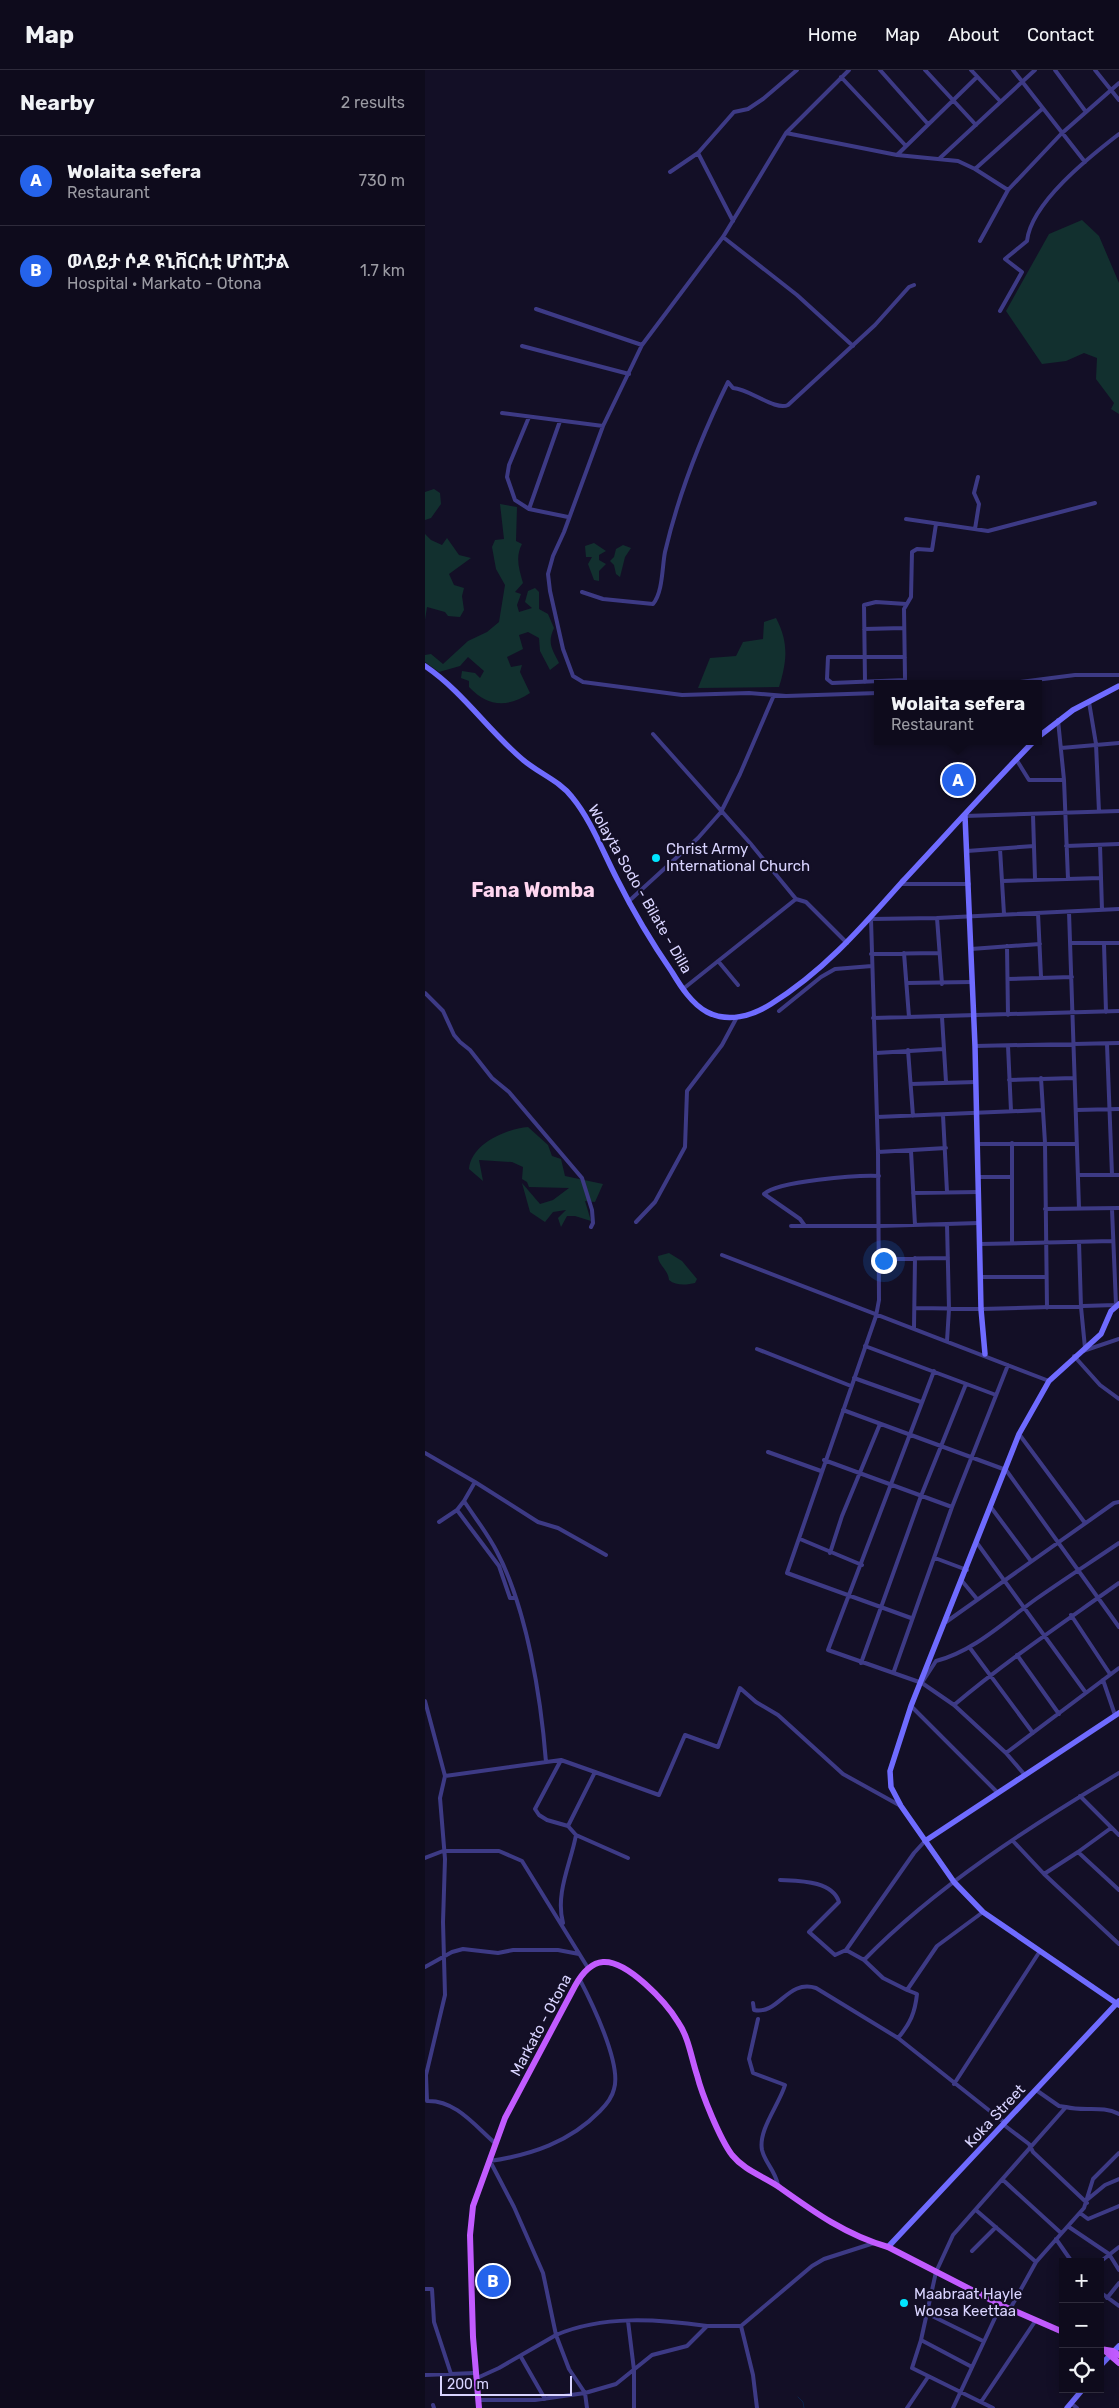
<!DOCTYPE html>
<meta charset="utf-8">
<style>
body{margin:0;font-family:Rubik,"Noto Sans Ethiopic",sans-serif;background:#171425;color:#f1f3f6}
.controls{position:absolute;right:15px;bottom:15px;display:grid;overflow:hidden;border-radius:0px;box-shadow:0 2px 12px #0003}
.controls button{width:45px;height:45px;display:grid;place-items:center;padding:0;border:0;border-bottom:1px solid #2e2b3b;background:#0e0b1c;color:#f1f3f6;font:25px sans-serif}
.scale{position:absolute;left:15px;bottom:12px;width:132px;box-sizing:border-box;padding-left:5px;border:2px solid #d9d4ff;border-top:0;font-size:14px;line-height:18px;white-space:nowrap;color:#d9d4ff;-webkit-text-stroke:4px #130f26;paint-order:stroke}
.you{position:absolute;left:458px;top:1190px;width:18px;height:18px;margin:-12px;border:4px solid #fff;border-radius:50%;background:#1a73e8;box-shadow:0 0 0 8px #1a73e833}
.badge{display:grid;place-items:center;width:32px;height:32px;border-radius:50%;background:#2563eb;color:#fff;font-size:16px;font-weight:700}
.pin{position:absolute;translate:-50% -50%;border:2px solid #fff;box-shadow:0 1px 5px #0006}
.popup{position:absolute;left:449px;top:610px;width:168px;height:65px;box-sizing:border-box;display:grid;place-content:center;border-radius:0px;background:#0e0b1c;filter:drop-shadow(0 1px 4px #0005);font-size:16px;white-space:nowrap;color:#9b9ba3}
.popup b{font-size:19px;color:#f1f3f6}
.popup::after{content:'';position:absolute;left:50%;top:100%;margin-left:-10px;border:10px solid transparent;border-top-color:#0e0b1c}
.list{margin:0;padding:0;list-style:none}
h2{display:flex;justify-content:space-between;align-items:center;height:65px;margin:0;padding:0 20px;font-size:21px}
h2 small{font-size:16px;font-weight:400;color:#9b9ba3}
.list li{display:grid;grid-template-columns:32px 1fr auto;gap:15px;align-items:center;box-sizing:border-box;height:90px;padding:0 20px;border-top:1px solid #2e2b3b}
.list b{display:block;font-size:19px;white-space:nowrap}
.list p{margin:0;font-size:16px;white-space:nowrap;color:#9b9ba3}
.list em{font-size:16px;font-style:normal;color:#9b9ba3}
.icon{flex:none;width:28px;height:28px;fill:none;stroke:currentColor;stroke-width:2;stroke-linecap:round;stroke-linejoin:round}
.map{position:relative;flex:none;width:694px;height:2338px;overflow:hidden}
header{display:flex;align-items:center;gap:30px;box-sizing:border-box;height:70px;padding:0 25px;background:#0e0b1c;border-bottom:1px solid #2e2b3b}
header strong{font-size:24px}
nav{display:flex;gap:28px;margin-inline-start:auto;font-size:18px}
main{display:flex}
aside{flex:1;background:#0e0b1c}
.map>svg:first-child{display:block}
.green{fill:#12302f}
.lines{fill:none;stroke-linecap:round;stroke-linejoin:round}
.stream{stroke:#0c2248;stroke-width:1}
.street{stroke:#3d3a85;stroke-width:4}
.secondary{stroke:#6f6bff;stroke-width:5.5}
.primary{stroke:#c25bff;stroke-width:6}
.poi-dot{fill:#00e5ff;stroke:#130f26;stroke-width:2}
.labels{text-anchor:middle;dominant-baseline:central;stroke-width:4.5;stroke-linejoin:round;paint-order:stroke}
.poi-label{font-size:15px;fill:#d9d4ff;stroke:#130f26;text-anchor:start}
.street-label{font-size:15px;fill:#d9d4ff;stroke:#130f26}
.district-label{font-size:20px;font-weight:bold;fill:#ffd6f0;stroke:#130f26}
</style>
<header>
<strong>Map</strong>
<nav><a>Home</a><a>Map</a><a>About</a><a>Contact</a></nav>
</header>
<main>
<aside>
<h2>Nearby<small>2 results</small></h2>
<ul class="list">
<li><span class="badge">A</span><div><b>Wolaita sefera</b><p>Restaurant</p></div><em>730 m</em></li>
<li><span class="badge">B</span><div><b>ወላይታ ሶዶ ዩኒቨርሲቲ ሆስፒታል</b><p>Hospital · Markato - Otona</p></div><em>1.7 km</em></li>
</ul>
</aside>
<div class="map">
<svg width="694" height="2338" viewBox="0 0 694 2338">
<rect width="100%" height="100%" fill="#130f26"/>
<!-- green -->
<path class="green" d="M657,150L674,166L694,213V344L686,339L689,333L671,309L672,288L659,283L641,291L617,294L581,241L624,164Z
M9,419L15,423L16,434L6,448L0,450V422Z
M75,434L92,437L91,471L97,474C90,487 94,499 98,513L90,522L96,524L92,535L94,542L107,538L100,532L103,521L110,518L114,522V539L123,544L129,558C122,573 127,579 134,593L125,600L115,581L114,568L103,562L94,565L98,579L82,587L86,597L97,595L95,602L105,623C82,638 63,637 44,617V611L36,608L37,601L50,603L55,608L59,601L43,587L35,596L14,602L0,592V585L6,584L18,594L43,571L62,562L74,552L80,515L71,499L67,477L70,470L79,469Z
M0,464L6,470L17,475L22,468L34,485L46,488L24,504L29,515L39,518L37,526L39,540L35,547L23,546L20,542L2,537L0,550Z
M169,473L181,481L174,485V490L181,494L174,501V511L169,510L163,494L167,487H161L160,476Z
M198,475L206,478L200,487L195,507L191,504L189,495L185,491L189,487L191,479Z
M351,548C364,573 362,591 354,617L273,618L285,588L311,586L318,572L338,569L339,552Z
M103,1057L123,1075L127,1086L136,1089L140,1106L178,1114L170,1132L160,1131L166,1151L150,1146H142L136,1157L133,1148L141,1140L128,1142L120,1152L105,1142L97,1113L115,1134L128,1130L144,1118L104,1117L102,1112L97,1109L98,1097L87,1092L54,1090L58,1111L44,1099C46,1074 81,1059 103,1057Z
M244,1183L257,1191L272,1209L270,1213C262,1215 251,1216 244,1210C243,1199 233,1195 233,1186Z"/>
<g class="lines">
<!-- stream -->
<path class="stream" d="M373,2327L378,2332L379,2338"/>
<!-- street -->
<path class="street" d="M424,0L361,63L298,167L217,275L178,356L139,462L128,486L123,504L125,521L138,579L148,606L158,612L257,625L324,623L361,626L453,623
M455,0L503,54
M500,0L551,55
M546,0L575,31
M588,0L660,92
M630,0L661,42
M670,0L694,30
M416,7L481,76
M361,63L472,85L533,91L550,99L583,120L636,64L694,13
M472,85L552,7
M515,88L610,0
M550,99L617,39
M245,102L273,83
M308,151L273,83L309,42L323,39L338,29L372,0
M298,167L372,225L428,276
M555,171L583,120
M111,239L217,275
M575,241L597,202L580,189L602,171C606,133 664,87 694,64
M97,276L204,304
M77,343L178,356
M104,347L84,395L82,407L90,430L104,439L143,447
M104,439L135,351
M481,449L563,461L670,433
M550,459L554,434L549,423L553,407
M157,522L178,529L228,534C238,522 237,497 240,482C254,422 276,367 303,312L308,318C325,319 350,341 363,335L450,255L484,217L489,215
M439,559L479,558
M480,587H403L402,609L407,613L480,610V608L479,539L486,527L487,482L492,479L507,480L511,454
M440,612L439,535L451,532L481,534
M579,614L650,605H694
M664,632L671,674L674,742
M633,650L639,710L643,809
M228,664L325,773L371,829
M636,678L694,673
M591,689L604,710H639
M608,745L610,809
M540,746L694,741
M675,775L677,840
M641,776L694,774
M575,779L579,844
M542,781L609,776
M578,811L676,808
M476,814H544
M204,831L273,768L296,742L315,704L349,625
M644,842L654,1138
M613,843L616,907
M512,848L517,914
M646,873H694
M679,874L681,942
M582,876L583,945
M546,879L615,874
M479,883L484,947
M446,884L514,883
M293,891L313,915
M583,909L647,907
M482,913L547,912
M258,919L371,829L381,832L422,873
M0,923L18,941L29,965L35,972L45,980L67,1008L84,1022L157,1108L167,1140L168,1153L166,1157
M354,941L396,907L410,899L447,896
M517,947L521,1012
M448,948L694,941
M682,974L687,1105
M550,976L694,973
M583,976L586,1041
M483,980L488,1046
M451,983L518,979
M616,1008L620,1073L622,1238
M584,1010L649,1008
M486,1014L551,1012
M651,1040L694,1039
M518,1045L522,1122
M452,1047L618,1040
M553,1074H652
M486,1081L490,1155
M453,1082L521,1078
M653,1105H694
M553,1107H587
M488,1123L554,1122
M620,1139L694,1138
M211,1152L230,1132L260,1077L262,1021L297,975L312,947
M522,1154L524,1239L522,1271
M366,1156H455L554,1153
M380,1156L375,1149L339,1124C352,1111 433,1105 454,1106
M587,1172V1073
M654,1172L656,1237L660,1278
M555,1174L688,1171
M297,1185L624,1311
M455,1189L523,1188
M555,1207H621
M491,1238L556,1239L691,1235L687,1139
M489,1258L490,1188
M440,1276L571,1325
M332,1279L426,1316
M658,1281L694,1269
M649,1286L675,1315L694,1329
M509,1301L403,1580L497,1613L529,1635L581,1683L599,1704
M429,1308L496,1332
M418,1340L581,1400L694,1557
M594,1364L660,1453
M343,1382L396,1401
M0,1383L50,1412L39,1431C50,1448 63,1464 72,1482C102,1539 116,1628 121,1692
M399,1390L527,1437
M50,1412L113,1452L133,1458L181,1485
M565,1436L606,1491
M32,1440L74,1496L85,1528H91
M14,1452L32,1440L39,1431
M375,1469L437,1495
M552,1473L661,1623
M405,1483L417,1446L455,1354
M510,1488L542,1500
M537,1511L552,1529
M646,1545L685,1604
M486,1548L362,1503L451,1246L454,1230L453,1082L446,849L512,848L694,839
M521,1552L689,1433L694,1432
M545,1578L608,1663
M592,1585L634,1644
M436,1593L496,1426L541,1314
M469,1601L527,1437L583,1295
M678,1610L690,1645
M498,1611L511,1591C549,1581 579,1552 611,1529C638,1510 666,1492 694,1473
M0,1631L20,1706L15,1728L20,1789L18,1852L20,1925L1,2005L2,2031
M529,1635C581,1591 638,1553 694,1513
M486,1636L572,1722
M581,1683L694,1598
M136,1690L110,1739L114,1745L122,1750L143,1756L151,1765L203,1788
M20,1706L136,1690L170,1702
M655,1726L694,1765
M143,1756L170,1702L234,1725L260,1665L293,1677L315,1618L331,1632L353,1645L418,1704L474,1735
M588,1771L619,1804L694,1874
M653,1782L686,1758
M0,1788L18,1781H74L97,1791L163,1898
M619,1804L653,1782L694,1820
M355,1810C373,1811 407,1810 414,1832L384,1862L410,1885L421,1880L489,1783L500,1771
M138,1853C130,1823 146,1793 151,1765
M421,1880L439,1890L458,1908L482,1920
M439,1890C510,1817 607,1755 694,1703
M0,1897L27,1882L38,1879L73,1883L88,1880H133L154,1884
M154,1908C166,1931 197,1994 189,2019C187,2028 181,2035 175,2041C145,2072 106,2085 65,2091L89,2137L118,2203L131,2265C178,2245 232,2249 282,2256
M328,1933L329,1940C354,1945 362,1909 391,1918L473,1968L580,2053
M333,1949L324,1989L328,2003L360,2015C354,2035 333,2060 337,2080C340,2093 350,2100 353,2115
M473,1968C485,1954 490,1943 492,1924L482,1920L512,1876L558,1842
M529,2014L615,1881
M611,2020L634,2036L641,2037
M2,2031C31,2030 50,2056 70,2073
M579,2055L604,2074L608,2082L662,2133
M578,2110L636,2163
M663,2129L680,2115L694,2109
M552,2141L611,2192
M655,2143L663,2149L694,2136
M644,2157L684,2184L694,2200
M631,2169L647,2192
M547,2181L571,2157
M675,2192L694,2177
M0,2219H7L9,2252L26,2304
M675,2222L694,2236
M682,2228L694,2213
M585,2239L611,2192L659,2138L668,2109L694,2083
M501,2243L558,2271
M203,2251L209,2300V2338
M316,2256L328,2305L332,2338
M496,2270L547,2297
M96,2287L120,2329
M0,2305L50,2303
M52,2308L74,2298L131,2265L144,2299L160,2323L162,2338
M53,2330H110L160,2323L191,2314L227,2285L262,2276L282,2256H316L387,2196L399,2189L449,2173
M556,2332L611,2250
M647,2334L652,2338
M8,2335L9,2338
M482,2338L503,2307
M528,2338L576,2235
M568,2338L487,2298L496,2270L511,2202L528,2165L641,2037C659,2042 677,2035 694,2044"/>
<!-- secondary -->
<path class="secondary" d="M0,596C37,621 63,660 97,689C113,703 135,711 147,727C166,750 178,782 192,809C208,841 227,873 247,902C256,917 267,934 282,942C303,953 327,946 346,934C398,902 437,857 477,812C521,765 564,717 609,671
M613,667L648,640L694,616
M540,746L550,976L556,1239L560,1284
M694,1234L686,1241L676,1264L624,1311L594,1364L486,1636L465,1701L466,1717L476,1736L529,1812L558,1842L694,1935
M500,1771L694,1643
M463,2177L694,1931
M675,2296L694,2276
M642,2338L658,2319"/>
<!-- primary -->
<path class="primary" d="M675,2279L688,2281L694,2285
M679,2280L694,2293
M54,2338L48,2267L45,2165L48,2136L80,2048L150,1916C156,1905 165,1893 178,1892C202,1890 241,1932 253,1952C264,1968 266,1987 272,2005C277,2025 295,2069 307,2085C320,2101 338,2106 354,2117C389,2142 421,2165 463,2177L576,2235L638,2262"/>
</g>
<!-- markers -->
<g class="poi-dot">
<circle cx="231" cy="788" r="5"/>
<circle cx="479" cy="2233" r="5"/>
</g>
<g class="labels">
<!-- poi labels -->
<g class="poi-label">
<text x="241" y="779">Christ Army<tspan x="241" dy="17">International Church</tspan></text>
<text x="489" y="2224">Maabraat Hayle<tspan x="489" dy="17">Woosa Keettaa</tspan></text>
</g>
<!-- street labels -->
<g class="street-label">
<text transform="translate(215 819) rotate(60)">Wolayta Sodo - Bilate - Dilla</text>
<text transform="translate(116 1955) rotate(-62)">Markato - Otona</text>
<text transform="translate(570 2046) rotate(-47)">Koka Street</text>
</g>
<!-- district labels -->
<g class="district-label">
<text x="108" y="820">Fana Womba</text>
</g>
</g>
</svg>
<div class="controls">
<button>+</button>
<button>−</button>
<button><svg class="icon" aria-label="locate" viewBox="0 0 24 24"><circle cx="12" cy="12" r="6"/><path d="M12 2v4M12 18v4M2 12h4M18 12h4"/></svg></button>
</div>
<div class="scale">200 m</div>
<div class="you"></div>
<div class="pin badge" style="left:533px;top:710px">A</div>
<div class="popup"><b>Wolaita sefera</b>Restaurant</div>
<div class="pin badge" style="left:68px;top:2211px">B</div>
</div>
</main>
